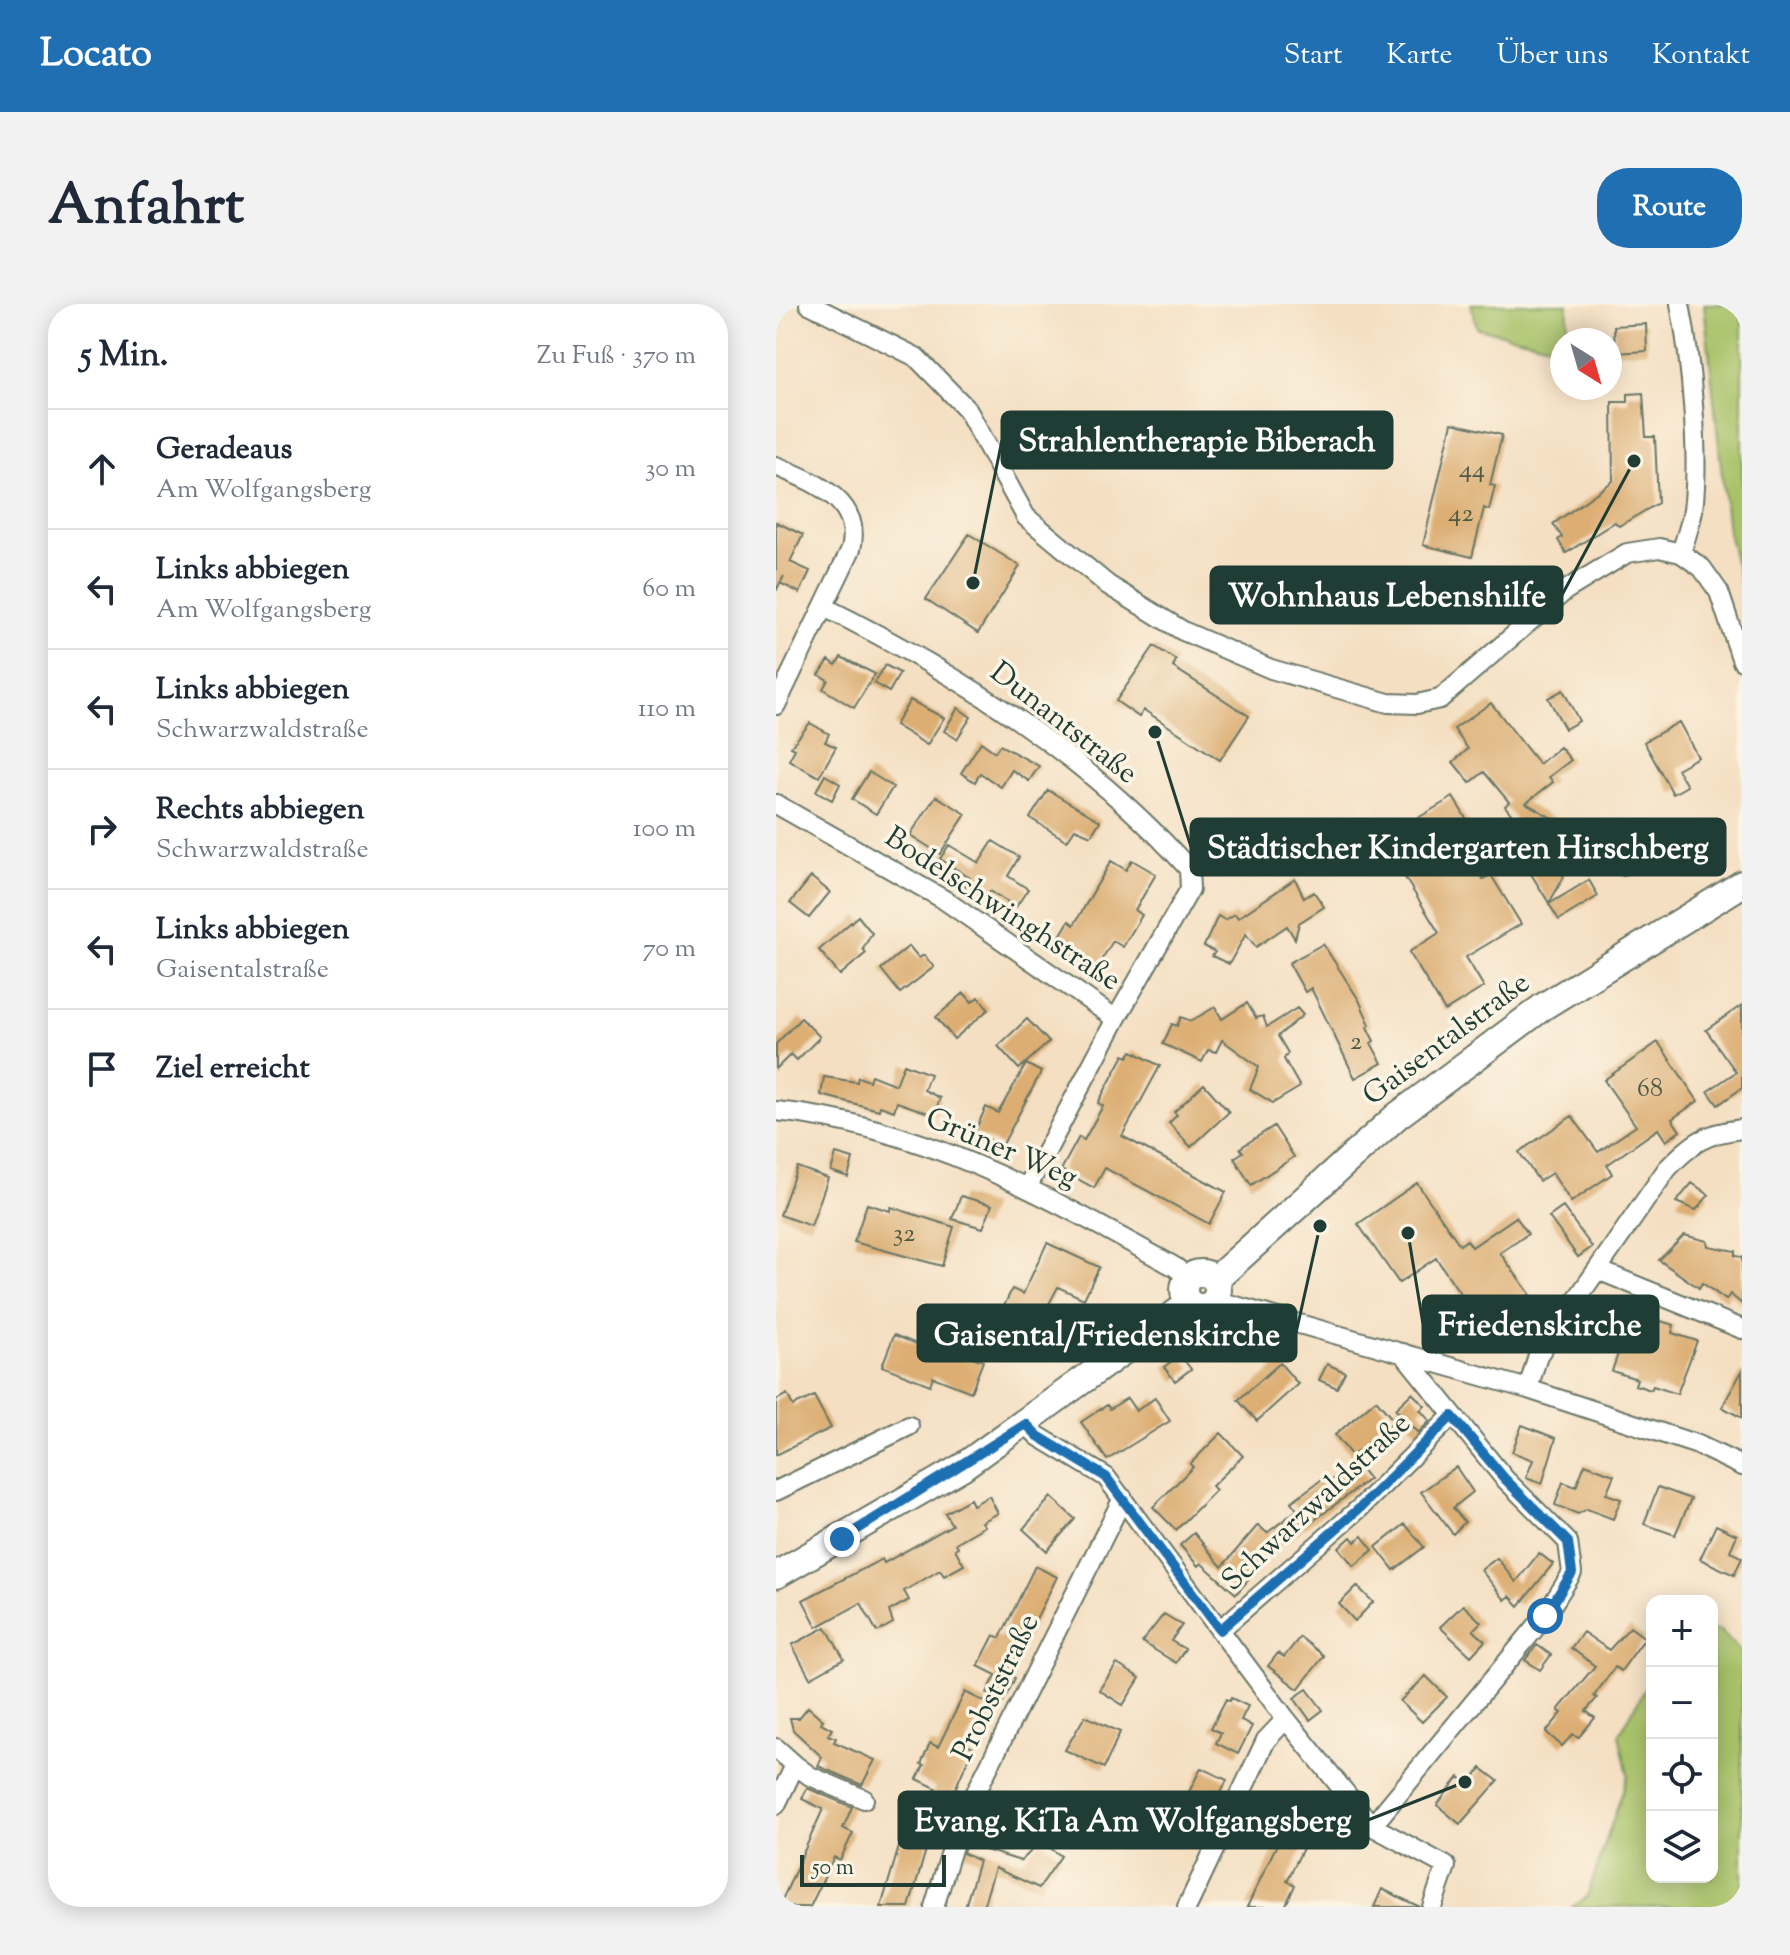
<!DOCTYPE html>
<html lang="de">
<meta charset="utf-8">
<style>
body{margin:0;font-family:"Sorts Mill Goudy",serif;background:#f2f2f3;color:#1f2937}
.controls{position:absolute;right:24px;bottom:24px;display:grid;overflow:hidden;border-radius:16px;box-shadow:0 4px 20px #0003}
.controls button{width:72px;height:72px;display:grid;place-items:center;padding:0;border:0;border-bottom:2px solid #e0e1e3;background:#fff;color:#1f2937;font:40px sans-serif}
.compass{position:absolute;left:774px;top:24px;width:72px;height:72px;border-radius:50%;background:#fff;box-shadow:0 4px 20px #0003;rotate:143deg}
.scale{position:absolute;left:24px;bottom:20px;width:146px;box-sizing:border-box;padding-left:8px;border:4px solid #1f3d34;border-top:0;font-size:22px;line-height:28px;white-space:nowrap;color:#1f3d34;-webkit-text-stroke:6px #fcf5e5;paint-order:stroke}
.stop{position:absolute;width:24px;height:24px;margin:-18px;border:6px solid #1f6fb2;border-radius:50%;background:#fff}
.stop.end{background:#1f6fb2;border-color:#fff;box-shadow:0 2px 8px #0008}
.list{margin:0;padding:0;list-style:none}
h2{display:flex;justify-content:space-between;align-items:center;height:104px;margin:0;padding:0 32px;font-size:34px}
h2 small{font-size:26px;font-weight:400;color:#747a83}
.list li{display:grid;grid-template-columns:52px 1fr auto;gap:24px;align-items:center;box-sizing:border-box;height:120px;padding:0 32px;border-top:2px solid #e0e1e3}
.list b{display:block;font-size:30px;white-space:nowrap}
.list p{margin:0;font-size:26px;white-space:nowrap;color:#747a83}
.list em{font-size:26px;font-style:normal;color:#747a83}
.icon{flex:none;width:44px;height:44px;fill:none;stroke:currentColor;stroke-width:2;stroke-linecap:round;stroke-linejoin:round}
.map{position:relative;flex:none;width:966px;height:1603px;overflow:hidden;border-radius:32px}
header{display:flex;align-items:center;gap:48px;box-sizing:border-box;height:112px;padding:0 40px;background:#1f6fb2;color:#fff}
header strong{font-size:38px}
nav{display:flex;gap:44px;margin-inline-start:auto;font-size:28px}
.intro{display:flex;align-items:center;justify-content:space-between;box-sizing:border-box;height:192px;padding:0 48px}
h1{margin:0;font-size:56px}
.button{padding:20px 36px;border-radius:32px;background:#1f6fb2;color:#fff;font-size:28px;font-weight:700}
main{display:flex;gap:48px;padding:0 48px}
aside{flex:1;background:#fff;border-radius:32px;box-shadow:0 4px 20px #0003}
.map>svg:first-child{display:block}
.green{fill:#a8c269;stroke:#64804e;stroke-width:2}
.building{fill:#dcae73}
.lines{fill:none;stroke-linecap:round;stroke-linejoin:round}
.minor-casing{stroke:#6a7666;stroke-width:22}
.secondary-casing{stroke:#6a7666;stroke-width:30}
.minor{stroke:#fff;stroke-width:18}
.secondary{stroke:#fff;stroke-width:26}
.route{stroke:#1f6fb2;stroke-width:10}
.labels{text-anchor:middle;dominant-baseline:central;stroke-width:7;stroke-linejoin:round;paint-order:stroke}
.number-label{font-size:26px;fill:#4e5944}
.street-label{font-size:30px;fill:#1f3d34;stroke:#fcf5e5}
.leader{fill:none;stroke:#1f3d34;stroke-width:3}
.callout-dot{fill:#1f3d34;stroke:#fcf5e5;stroke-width:3}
.callout{fill:#1f3d34;stroke:#1f3d34;stroke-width:3}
.callout-label{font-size:32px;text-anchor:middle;font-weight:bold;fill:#fff}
</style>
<header>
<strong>Locato</strong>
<nav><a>Start</a><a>Karte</a><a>Über uns</a><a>Kontakt</a></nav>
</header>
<div class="intro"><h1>Anfahrt</h1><a class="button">Route</a></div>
<main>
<aside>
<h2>5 Min.<small>Zu Fuß · 370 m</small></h2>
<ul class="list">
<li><svg class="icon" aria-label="ahead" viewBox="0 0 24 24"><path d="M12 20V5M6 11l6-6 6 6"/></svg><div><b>Geradeaus</b><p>Am Wolfgangsberg</p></div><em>30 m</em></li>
<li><svg class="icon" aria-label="left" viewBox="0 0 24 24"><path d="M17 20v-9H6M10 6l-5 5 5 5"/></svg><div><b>Links abbiegen</b><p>Am Wolfgangsberg</p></div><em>60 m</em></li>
<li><svg class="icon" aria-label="left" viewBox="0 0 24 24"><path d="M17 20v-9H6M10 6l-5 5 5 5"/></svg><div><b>Links abbiegen</b><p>Schwarzwaldstraße</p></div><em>110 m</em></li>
<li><svg class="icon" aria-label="right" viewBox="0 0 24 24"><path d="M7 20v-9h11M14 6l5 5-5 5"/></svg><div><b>Rechts abbiegen</b><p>Schwarzwaldstraße</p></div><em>100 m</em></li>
<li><svg class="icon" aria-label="left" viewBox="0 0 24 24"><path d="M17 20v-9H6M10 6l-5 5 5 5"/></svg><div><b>Links abbiegen</b><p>Gaisentalstraße</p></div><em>70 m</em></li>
<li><svg class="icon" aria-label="arrive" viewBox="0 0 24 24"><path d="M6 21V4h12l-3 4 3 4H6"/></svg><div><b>Ziel erreicht</b></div></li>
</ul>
</aside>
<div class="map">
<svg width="966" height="1603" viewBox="0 0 966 1603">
<rect width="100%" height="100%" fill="#fcf5e5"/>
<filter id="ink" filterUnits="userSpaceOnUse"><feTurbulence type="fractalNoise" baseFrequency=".0125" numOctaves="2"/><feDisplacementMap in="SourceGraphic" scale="16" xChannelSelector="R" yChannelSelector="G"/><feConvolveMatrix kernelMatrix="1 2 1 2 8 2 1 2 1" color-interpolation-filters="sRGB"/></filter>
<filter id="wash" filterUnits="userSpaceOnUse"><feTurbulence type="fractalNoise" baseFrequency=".006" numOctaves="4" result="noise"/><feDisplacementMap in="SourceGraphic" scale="32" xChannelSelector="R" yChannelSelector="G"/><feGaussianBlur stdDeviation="1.8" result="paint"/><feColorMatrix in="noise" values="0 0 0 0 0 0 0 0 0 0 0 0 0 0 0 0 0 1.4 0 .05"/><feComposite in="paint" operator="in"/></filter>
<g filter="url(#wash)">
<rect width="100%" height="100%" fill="#f4dfc2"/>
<!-- green -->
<path class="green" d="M695,0H792L791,36H786V44L701,24Z
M928,0H966V285L952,228Z
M936,1326H943L966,1349V1603H796L811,1593L852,1471L843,1431L876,1373V1573H936Z"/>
<g id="blocks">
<!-- building -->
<path class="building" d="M870,20L871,47L839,49L838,22Z
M867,89L870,133H879L882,199L843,222L839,218L790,249L782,236L786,233L777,220L837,177L836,98H852V90Z
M676,119L726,131L714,181L719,182L713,206L708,204L696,253L647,241Z
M0,218L27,231L14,258L34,267L24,289L4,279L8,272L0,287Z
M193,230L244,262L202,329L150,295Z
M378,342L400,356L397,363L473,412L444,456L368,406L363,413L340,397Z
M65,353L99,370L78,404L47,385L52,376L43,371L53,356L60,361Z
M109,361L124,369L113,388L98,379Z
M787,386L803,417L789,425L772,394Z
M134,396L168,414L151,441L119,421Z
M715,399L763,460L784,443L795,456L773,473L777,478L750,499L811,534L803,547L796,543L783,565L788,573L773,599L752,565L778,549L754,534L729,502L733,498L708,468L694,479L677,458L692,445L678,425Z
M182,404L195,413L181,435L168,427Z
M903,418L922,453L901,465L911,482L897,490L868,438Z
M34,419L53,430L49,438L60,443L43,473L13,456L19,445L15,443Z
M205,438L219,448L224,441L263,462L253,477L236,466L225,483L204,469L199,478L185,469Z
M93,468L117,483L100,510L76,495Z
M49,471L64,480L56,496L40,487Z
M272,486L324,517L315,532L299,525L291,537L254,514Z
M160,492L190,510L164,550L134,531Z
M677,493L699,529L684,538L707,575L715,571L745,620L690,653L708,683L669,707L633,648L663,629L617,554L594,568L572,532L586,523L589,528L599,522L602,526L611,521L613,525L624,519L627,523Z
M860,527L876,555L847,572L840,568L827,545Z
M217,537L243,553L232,572L252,585L240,603L214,587L210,594L189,581L194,574L164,555L173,541L203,559Z
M356,556L380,570L359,606L366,611L347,643L337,637L321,663L281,637L293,617L298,621L335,557L350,566Z
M35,573L54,588L33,614L14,599Z
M519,575L528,594L538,588L548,603L523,619L519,635L511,622L480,643L470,630L453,660L436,652L439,648L428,642L442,612L449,616L459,610L462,614Z
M813,576L822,592L783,616L773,600Z
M82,612L96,629L87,645L90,649L64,671L43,646Z
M547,640L583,696L594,721L591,723L598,737L595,739L606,759L579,774L535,684L529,688L513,659Z
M133,642L143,654L148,651L158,663L124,689L105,665Z
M188,689L196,698L202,693L213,705L178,735L160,713Z
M471,699L480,714L487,712L491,723L521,704L527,711L502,732L512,749L508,755L524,783L497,799L474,785L483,763L446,736L440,748L432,746L426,758L387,740L396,720L401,722L405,713L415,717L439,703L446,715Z
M966,701V784L942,801L932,787L960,768L930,726Z
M25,714L44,733L21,756L15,750L0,765V740Z
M251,715L273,738L243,765L222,742Z
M882,738L922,797L896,815L904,827L890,837L882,825L831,861L836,870L795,898L776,869L763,877L743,848L796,812L822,848L860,822L828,776Z
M356,747L384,762L346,832L450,888L433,920L329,864L318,884L285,866L303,833L308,836L323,809L327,802L322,799L348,751L352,753Z
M128,760L154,770L148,786L164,794L158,811L121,798L118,807L104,802L103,806L45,791L48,773L81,778L82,773L93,777L95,771L120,781Z
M250,760L265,768L226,842L198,829L210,803L222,809Z
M428,780L453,808L415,843L393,819L401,811L398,808Z
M498,822L518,853L475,881L458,854L467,848L464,844Z
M60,850L77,855L72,873L55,867Z
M21,863L52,874L35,922L4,911Z
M641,879L684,941L691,936L696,943L740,913L752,930L724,949L754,990L731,1006L743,1023L725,1035L702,1003L680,1018L670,1003L686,992L660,954L623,979L582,920Z
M916,879L933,891L920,906L900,898Z
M185,892L216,901L207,924L176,915Z
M91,900L114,907L115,903L178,923L166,962L78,938Z
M787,903L816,943L802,953L773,913Z
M908,931L931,937L932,942L959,947V952L966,953V1000L954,990L950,996L926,979L923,984L883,956Z
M271,939L323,963L308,995L282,983L251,1041L245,1039L241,1049L212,1036L236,985L247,990Z
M854,1015L879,1023L881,1016L898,1021L896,1029L921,1037L901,1090L877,1082L875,1086L859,1081L861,1075L836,1067Z
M118,1031L148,1043L151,1035L207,1057L195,1088L157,1073L154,1081L106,1062Z
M404,1051L415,1065L399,1077L388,1063Z
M504,1059L522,1080L481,1117L462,1096Z
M551,1060L569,1068L561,1084L543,1076Z
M966,1067V1114L946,1103Z
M636,1089L649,1102L644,1106L654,1117L642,1129L619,1105Z
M11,1090L17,1102L38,1092L55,1124L0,1151V1096Z
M351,1094L360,1107L379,1094L394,1117L331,1156L305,1118L331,1101L334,1105Z
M600,1096L618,1117L576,1152L559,1131Z
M746,1121L780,1134L766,1180L750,1174L757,1156L736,1148Z
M445,1129L467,1152L436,1182L440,1186L400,1226L377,1203L417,1163L414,1160Z
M579,1158L593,1175L512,1236L510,1233L460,1290L425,1259L422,1262L404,1241L418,1229L446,1263L482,1221L491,1229L521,1206L515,1198L549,1173L553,1178Z
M809,1160L838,1171L830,1190L845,1195L837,1215L811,1205L802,1210L779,1201L787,1178L800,1183Z
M680,1163L697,1188L677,1204L689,1218L677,1230L645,1188Z
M882,1183L915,1195L899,1231L868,1220Z
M213,1192L222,1209L206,1218L209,1222L180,1239L182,1243L179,1245L188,1261L168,1272L164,1266L128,1287L133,1296L113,1307L117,1319L101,1328L85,1299L41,1323L27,1296L106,1255L108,1259L176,1221L169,1209L194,1195L197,1201Z
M275,1193L299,1215L271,1247L247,1225Z
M629,1220L648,1243L618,1266L600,1243Z
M940,1221L961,1231L954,1247L966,1254L958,1271L924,1255Z
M586,1232L597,1246L578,1262L563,1244L575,1233L579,1238Z
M763,1249L777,1260L743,1302L734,1292L729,1296L705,1266L721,1254L740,1278Z
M259,1262L281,1273L232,1371L239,1374L227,1398L211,1389L220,1371L202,1362L218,1331L224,1334Z
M581,1282L597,1298L579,1317L563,1300Z
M687,1301L705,1318L697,1326L709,1337L695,1352L664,1323Z
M388,1310L406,1321L395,1337L409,1345L400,1359L366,1338Z
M50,1323L68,1355L34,1374L16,1341Z
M854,1323L869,1334L845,1367L839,1363L818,1392L821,1394L810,1407L819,1414L802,1434L797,1430L786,1442L770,1428L786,1409L782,1406L819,1362L795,1344L807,1328L833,1346Z
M524,1333L548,1352L522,1385L492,1362L502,1349L508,1353Z
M761,1341L775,1351L764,1366L749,1356Z
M341,1360L364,1374L347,1401L323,1386Z
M650,1372L671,1393L646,1418L624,1397Z
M531,1385L547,1406L534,1416L518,1394Z
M189,1388L211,1399L190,1440L197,1444L167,1513L161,1509L133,1603H105L133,1509L146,1513L160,1484L141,1475L148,1461L145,1460L154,1439L162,1443Z
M455,1394L472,1402L465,1416L476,1422L462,1450L440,1439L445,1429L435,1424L450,1395L454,1397Z
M32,1403L47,1416L45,1419L56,1425L52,1431L60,1434L58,1438L99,1456L86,1481L42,1462L46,1453L17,1426L14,1414H23Z
M309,1412L344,1428L328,1464L289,1446Z
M425,1464L451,1476L434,1513L407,1500Z
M705,1464L722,1477L684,1520L661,1501L683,1473L692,1480Z
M31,1484L76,1503L67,1524L77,1529L64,1556L58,1553L34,1603H3L47,1505L26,1495Z
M524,1492L547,1503L511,1577L519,1581L509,1603H471Z
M265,1537L285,1552L263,1584L219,1564L207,1603H189L203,1557L187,1549L190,1540L245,1557Z
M606,1585L644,1603H598Z"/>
</g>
</g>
<g filter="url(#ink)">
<use href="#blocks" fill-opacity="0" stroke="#6a7666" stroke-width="2"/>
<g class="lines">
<!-- minor casing -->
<g class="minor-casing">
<path id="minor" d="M33,0L140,53L191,105L250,213L332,281L407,327L495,365L612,399L641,400L664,395L790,286L851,249L883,244L905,249L926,264L943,288L966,357
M904,0C915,55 924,152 917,206C915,220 909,235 905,249
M0,162C37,178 87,196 75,245L0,401
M48,303C183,370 312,452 413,565L414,585L340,715
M0,500L167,595L340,715L252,882
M0,807C146,821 273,893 399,963L413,974
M822,966L966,1025
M439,996L752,1085L922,1141L966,1162
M752,1085L762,1051L891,865C916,839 929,829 966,825
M250,1120L262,1132L330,1173L510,1415L596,1522L670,1562L656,1603
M0,1187L133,1122
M444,1326L585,1203L676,1112
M0,1444L19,1461L0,1501
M19,1461L34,1472L88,1495
M596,1522L769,1312L796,1269L792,1238L728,1174L627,1049
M158,1603L183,1522L347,1194
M411,1603L490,1436L510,1415"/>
</g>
<!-- secondary casing -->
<g class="secondary-casing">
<path id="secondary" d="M408 986a17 17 0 1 1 34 0a17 17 0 1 1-34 0Z
M439,976L621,812L768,702L966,580
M0,1271L186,1163L414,999"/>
</g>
<!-- minor -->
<use href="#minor" class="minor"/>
<!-- secondary -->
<use href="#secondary" class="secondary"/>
</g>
</g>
<g class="lines" filter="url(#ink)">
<!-- route -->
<path class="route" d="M66,1235L250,1120L262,1132L330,1173L444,1326L585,1203L676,1112L728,1174L792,1238L796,1269L769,1312"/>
</g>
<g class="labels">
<!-- number labels -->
<g class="number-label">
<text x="696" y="166">44</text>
<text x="685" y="210">42</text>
<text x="580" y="738">2</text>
<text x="874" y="785">68</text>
<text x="128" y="930">32</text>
</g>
<!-- street labels -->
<g class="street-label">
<text transform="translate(287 420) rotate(38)">Dunantstraße</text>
<text transform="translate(226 606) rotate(33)">Bodelschwinghstraße</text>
<text transform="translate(671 736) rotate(-37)">Gaisentalstraße</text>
<text transform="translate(225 845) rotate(23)">Grüner Weg</text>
<text transform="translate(541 1199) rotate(-43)">Schwarzwaldstraße</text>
<text transform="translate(221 1384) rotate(-64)">Probststraße</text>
</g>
</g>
<!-- callouts -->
<path class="leader" d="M197 279L226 136M858 157L786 291M379 428L415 543M632 929L647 1020M544 922L520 1029M689 1478L592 1516"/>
<g class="callout-dot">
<circle cx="197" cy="279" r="8"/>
<circle cx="858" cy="157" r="8"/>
<circle cx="379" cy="428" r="8"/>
<circle cx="632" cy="929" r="8"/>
<circle cx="544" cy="922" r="8"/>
<circle cx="689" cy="1478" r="8"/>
</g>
<g class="callout">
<rect x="226" y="108" width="390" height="56" rx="8"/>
<rect x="435" y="263" width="351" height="56" rx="8"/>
<rect x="415" y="515" width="534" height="56" rx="8"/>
<rect x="647" y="992" width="235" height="56" rx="8"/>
<rect x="142" y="1001" width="378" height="56" rx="8"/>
<rect x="123" y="1488" width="469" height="56" rx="8"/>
</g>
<g class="callout-label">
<text x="421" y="147">Strahlentherapie Biberach</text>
<text x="611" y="302">Wohnhaus Lebenshilfe</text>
<text x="682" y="554">Städtischer Kindergarten Hirschberg</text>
<text x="764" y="1031">Friedenskirche</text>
<text x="331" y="1041">Gaisental/Friedenskirche</text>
<text x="357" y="1527">Evang. KiTa Am Wolfgangsberg</text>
</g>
</svg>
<div class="controls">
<button>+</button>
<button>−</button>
<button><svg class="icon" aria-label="locate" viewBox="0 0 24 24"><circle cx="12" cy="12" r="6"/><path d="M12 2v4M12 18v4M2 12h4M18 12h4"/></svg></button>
<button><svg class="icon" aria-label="layers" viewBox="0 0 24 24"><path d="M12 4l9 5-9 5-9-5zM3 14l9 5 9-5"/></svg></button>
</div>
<svg class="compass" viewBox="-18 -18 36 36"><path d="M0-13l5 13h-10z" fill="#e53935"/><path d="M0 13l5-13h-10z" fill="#747a83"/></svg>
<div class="scale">50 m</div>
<div class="stop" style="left:769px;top:1312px"></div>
<div class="stop end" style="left:66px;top:1235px"></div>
</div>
</main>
